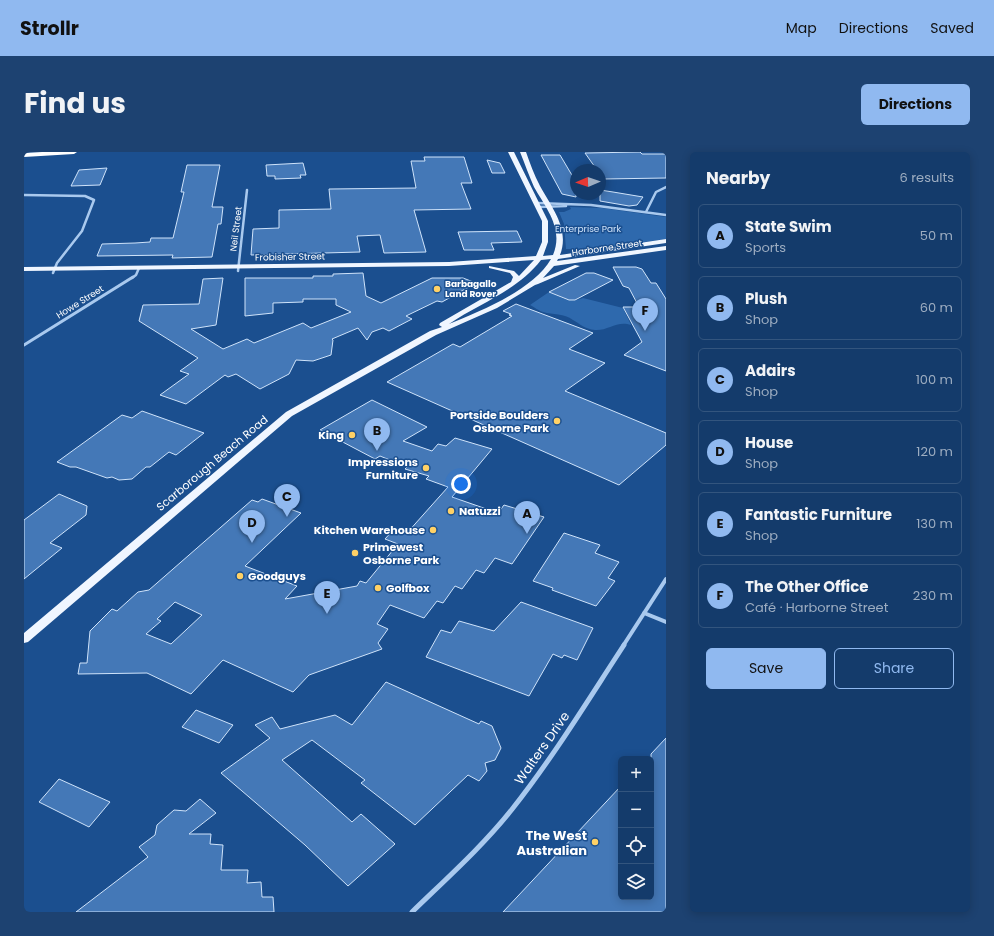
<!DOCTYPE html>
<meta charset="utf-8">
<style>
body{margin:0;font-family:Poppins,sans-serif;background:#1d4271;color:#f1f3f6}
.controls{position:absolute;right:12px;bottom:12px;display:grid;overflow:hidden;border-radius:6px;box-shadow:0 2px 10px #0003}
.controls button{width:36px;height:36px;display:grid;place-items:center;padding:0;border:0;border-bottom:1px solid #33557e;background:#143b6b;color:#f1f3f6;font:20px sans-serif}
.compass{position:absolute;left:546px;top:12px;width:36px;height:36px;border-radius:50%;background:#143b6b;box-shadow:0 2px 10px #0003;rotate:268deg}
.you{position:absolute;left:437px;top:332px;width:14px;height:14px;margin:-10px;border:3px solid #fff;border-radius:50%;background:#1a73e8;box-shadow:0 0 0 6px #1a73e833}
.badge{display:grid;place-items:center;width:26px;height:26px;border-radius:50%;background:#90b9f0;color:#111;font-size:13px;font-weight:700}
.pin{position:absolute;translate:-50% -33px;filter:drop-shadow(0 1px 2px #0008)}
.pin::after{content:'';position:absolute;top:21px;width:14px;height:12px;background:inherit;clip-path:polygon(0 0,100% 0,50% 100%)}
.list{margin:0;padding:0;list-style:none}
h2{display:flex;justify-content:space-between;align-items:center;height:52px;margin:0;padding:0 16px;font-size:17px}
h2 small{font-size:13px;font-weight:400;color:#9dadc1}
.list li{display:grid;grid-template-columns:26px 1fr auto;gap:12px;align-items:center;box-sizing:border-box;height:64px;margin:0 8px 8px;padding:0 8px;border:1px solid #33557e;border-radius:6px}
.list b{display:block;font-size:15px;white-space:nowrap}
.list p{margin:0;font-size:13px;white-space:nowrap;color:#9dadc1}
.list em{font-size:13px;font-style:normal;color:#9dadc1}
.actions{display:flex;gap:8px;padding:12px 16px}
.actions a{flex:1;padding:9px 0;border:1px solid #90b9f0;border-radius:6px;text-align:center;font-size:14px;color:#90b9f0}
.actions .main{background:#90b9f0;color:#111}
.icon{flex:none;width:22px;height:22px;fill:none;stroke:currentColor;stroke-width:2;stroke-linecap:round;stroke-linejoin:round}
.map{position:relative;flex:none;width:642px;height:760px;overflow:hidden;border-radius:6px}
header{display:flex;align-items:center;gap:24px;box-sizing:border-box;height:56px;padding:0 20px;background:#90b9f0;color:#111}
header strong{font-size:19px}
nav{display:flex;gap:22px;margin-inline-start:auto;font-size:14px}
.intro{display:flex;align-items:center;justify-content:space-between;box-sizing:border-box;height:96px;padding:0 24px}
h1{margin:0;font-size:28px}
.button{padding:10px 18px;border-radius:6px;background:#90b9f0;color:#111;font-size:14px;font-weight:700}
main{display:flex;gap:24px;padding:0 24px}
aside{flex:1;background:#143b6b;border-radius:6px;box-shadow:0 2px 10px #0003}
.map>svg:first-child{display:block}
.green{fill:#2e69ad}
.building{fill:#4478b7;stroke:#cfe3fa;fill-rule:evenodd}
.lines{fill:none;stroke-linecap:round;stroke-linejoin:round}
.minor-far3{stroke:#a9c9ee;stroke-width:2.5}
.minor-far2{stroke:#a9c9ee;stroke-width:3}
.minor-far1{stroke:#a9c9ee;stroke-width:4}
.minor{stroke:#a9c9ee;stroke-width:5}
.primary{fill:#f0f6ff;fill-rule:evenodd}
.motorway{fill:#fff;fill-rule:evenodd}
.poi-dot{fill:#ffd166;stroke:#1b4f8f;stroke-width:1.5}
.labels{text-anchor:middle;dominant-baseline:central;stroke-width:3;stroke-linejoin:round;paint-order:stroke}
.far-street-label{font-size:9px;fill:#fff;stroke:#1b4f8f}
.far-park-label{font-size:9px;fill:#cfe3fa;stroke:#1b4f8f}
.far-poi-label{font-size:9px;font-weight:bold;fill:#fff;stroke:#1b4f8f;text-anchor:start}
.poi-label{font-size:11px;font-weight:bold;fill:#fff;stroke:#1b4f8f;text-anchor:end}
.street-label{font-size:11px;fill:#fff;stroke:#1b4f8f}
.near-street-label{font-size:13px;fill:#fff;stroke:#1b4f8f}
.near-poi-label{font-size:13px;font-weight:bold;fill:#fff;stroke:#1b4f8f;text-anchor:end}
</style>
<header>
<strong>Strollr</strong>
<nav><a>Map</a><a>Directions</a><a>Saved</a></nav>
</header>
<div class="intro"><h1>Find us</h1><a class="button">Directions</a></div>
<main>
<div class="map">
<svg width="642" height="760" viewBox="0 0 642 760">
<rect width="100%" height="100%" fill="#1b4f8f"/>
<!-- green -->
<path class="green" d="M546,55L578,56L642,65V87L550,100L548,97H542L540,72L535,60H540L547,57Z
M525,140C537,145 546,152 559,146L599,156L607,173C593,168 584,179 571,178C561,177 556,172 549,168C540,161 529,163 519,160C515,159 510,155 506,153Z"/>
<!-- building -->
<path class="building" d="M616,0L618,2H642V26L579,27L576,23V18H573L561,1Z
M517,3H536L552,30V45L538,42Z
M400,5H440L448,31H437L447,57L390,58L402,100L360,101L356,83L333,84L336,100L227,103L229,77L255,76V58L307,57L305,37L392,36L387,9H401Z
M463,8L476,11L481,21H468Z
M279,11L282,23H276L277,26L251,27V24H243L242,13Z
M163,13H196L188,55H199L197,72H194L188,105L148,106L149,103L73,104L78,92L111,91L126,90L127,86H149L160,40H157Z
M83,16L76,33L47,34L55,18Z
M576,38L589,40L619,45L613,53L605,54L576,49Z
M493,79L498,90L467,91L470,98H440L434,80Z
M589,115H612L618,117L627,131H632L642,147V219L600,203L618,190L599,155H615L605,136L599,134Z
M339,121L342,144L357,151L408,126H439L452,131L418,150L413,149L382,164L388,167L365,179L359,176L348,180L343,188L334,176L308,187L309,188L307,203L289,209L272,208L265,222L236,237L212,222L204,225L201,223L162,252L136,243L165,222L156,219L174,206L115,169L119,153L175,152L179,127L199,126L192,173L167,177L199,197L223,187L230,191L279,171L287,176L327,160L312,153V147H279V150L249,151V161L221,164V126H289V124H309V122Z
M562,121H570L589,128L551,148H545L525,140Z
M492,152L569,181L545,197L581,211L541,239L642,281V293L595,333L363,230L429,192L436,195L488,164L485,163L487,162L479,159Z
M348,248L403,275L379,289L408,299L414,292L422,294L431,286L468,297L428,345L474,361L480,353L520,365L488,412L471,406L460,421L452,418L438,437L431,434L419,451L413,449L400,466L366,453L353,472L364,477L354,491L358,497L285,523L269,540L199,508L167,542L123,521L54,522L56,511H63L66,479L88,457L93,459L114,440L125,438L228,348L234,350L238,347L277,361L221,414L273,434L261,447L333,434L336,429L342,431L374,392L361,387L370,377L383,381L424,335L402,327L405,324L381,317L383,315L356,304L351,307L296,278ZM151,450L178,463L147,492L122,482L137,469L133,467Z
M118,259L180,281L152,303L145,300L126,315H122L108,327L95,328L88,325L83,326L52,315H46L33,310L98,263L108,266Z
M35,342L63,354L62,363L26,391L38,396L0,427V368Z
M540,381L576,393L571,401L595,410L584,426L591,429L572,454L528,438L529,436L509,429Z
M497,450L569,476L553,508L540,503L538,506L529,502L505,544L402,505L417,478L427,481L435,469L470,479Z
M362,530L455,572L457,569L468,574L477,596L471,608L461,611L463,619L455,629L444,623L391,673L337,631L341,628L288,588L258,608L328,670L337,662L371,692L324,734L281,693L197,621L246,586L231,573L248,565L256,577L311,563L328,573Z
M172,558L209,573L195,591L158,575Z
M642,586V760H479L597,634V745H627V602Z
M35,627L86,650L65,675L15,650Z
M176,647L192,661L165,682H187L186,692L199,693L197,718H224L223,731L237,730L238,745H249L250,760H52L124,705L115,695L131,683L133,673L150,658L162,659Z"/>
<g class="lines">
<!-- minor-far3 -->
<path class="minor-far3" d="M0,43L61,44L70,48L58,79L33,111L29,121
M513,51L567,53L642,63
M515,55L542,54
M622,60L632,40L642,35
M214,119L223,38
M108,126L112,123L115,116"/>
<!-- minor-far2 -->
<path class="minor-far2" d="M0,193L109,125"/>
<!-- minor-far1 -->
<path class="minor-far1" d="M620,461L642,470
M599,494L642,427"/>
<!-- minor -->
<path class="minor" d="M388,760C423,726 459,694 489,656C530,604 564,548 600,493"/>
<!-- primary -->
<path class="primary" d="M484,0H490L524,69V90L519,104L529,103C540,77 522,56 510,35C505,24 501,12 496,0H502C506,11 510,23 516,34C528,56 546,77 536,103L642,87V91L534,107L533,109L642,94V98L530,114L519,126L551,113L556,114L514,132L511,133L473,156L412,183L268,264L4,490L0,491V481L262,260L406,179L418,175L415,173L416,171L487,130L489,125L486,121L465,116V114L490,119L495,124L510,108L425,114L0,119V115L425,110L512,104L518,90V69ZM527,107C509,138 457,159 425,172C456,151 493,139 517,108Z"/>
<!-- motorway -->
<path class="motorway" d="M18,0H53L50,2L0,5V1Z"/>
</g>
<!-- markers -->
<g class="poi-dot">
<circle cx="413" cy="137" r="4"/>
<circle cx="533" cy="269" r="4"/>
<circle cx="328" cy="283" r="4"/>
<circle cx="402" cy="316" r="4"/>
<circle cx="427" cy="359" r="4"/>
<circle cx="409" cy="378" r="4"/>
<circle cx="331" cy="401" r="4"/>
<circle cx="216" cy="424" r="4"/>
<circle cx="354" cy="436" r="4"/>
<circle cx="571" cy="690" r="4"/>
</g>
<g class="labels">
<!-- far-street labels -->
<g class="far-street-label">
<text transform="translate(212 77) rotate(-83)">Neil Street</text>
<text transform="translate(583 96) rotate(-8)">Harborne Street</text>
<text transform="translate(266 105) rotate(-1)">Frobisher Street</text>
<text transform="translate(56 150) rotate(-32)">Howe Street</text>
</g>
<!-- far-park labels -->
<g class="far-park-label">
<text x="564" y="77">Enterprise Park</text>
</g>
<!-- far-poi labels -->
<g class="far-poi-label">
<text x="421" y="132">Barbagallo<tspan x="421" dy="10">Land Rover</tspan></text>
</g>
<!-- poi labels -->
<g class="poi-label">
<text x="525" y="263">Portside Boulders<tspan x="525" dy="13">Osborne Park</tspan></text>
<text x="320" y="283">King</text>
<text x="394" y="310">Impressions<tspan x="394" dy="13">Furniture</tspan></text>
<text x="435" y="359" text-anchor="start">Natuzzi</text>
<text x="401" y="378">Kitchen Warehouse</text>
<text x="339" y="395" text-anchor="start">Primewest<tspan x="339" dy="13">Osborne Park</tspan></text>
<text x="224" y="424" text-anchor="start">Goodguys</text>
<text x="362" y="436" text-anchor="start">Golfbox</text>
</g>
<!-- street labels -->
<g class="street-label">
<text transform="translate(188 311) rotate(-40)">Scarborough Beach Road</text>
</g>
<!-- near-street labels -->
<g class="near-street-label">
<text transform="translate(518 596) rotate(-55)">Walters Drive</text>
</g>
<!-- near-poi labels -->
<g class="near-poi-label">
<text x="563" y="683">The West<tspan x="563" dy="15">Australian</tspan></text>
</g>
</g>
</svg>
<div class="controls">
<button>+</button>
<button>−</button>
<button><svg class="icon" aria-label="locate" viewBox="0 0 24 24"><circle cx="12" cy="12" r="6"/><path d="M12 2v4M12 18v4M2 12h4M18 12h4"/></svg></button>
<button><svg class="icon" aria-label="layers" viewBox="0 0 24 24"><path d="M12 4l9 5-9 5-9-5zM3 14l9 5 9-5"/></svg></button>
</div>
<svg class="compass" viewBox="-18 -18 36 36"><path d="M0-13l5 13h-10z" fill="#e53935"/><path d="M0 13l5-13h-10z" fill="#9dadc1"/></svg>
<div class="you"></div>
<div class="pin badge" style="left:503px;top:382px">A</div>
<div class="pin badge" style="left:353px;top:299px">B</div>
<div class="pin badge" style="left:263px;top:365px">C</div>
<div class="pin badge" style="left:228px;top:391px">D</div>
<div class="pin badge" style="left:303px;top:462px">E</div>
<div class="pin badge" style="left:621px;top:179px">F</div>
</div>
<aside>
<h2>Nearby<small>6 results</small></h2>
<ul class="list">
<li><span class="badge">A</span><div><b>State Swim</b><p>Sports</p></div><em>50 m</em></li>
<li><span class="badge">B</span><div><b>Plush</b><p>Shop</p></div><em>60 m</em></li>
<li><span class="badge">C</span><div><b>Adairs</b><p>Shop</p></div><em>100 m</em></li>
<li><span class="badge">D</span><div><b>House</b><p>Shop</p></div><em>120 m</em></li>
<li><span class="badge">E</span><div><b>Fantastic Furniture</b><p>Shop</p></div><em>130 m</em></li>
<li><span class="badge">F</span><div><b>The Other Office</b><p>Café · Harborne Street</p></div><em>230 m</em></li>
</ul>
<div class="actions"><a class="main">Save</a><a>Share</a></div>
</aside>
</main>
